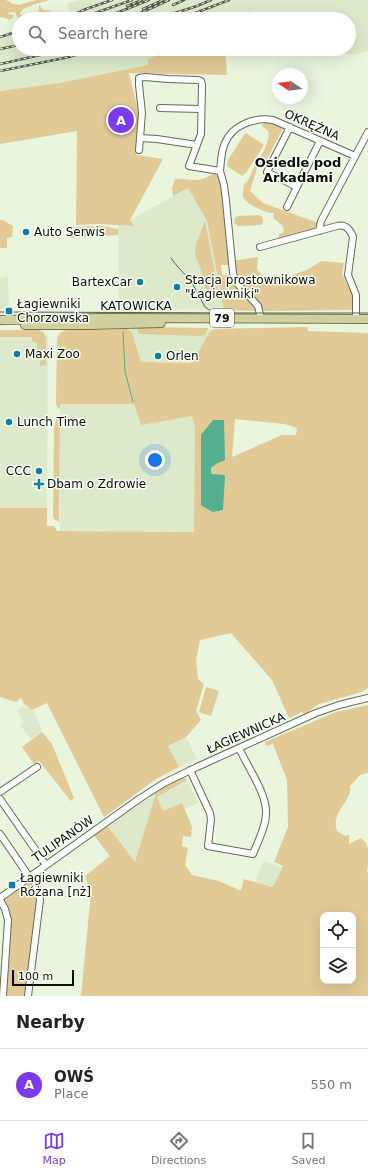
<!DOCTYPE html>
<meta charset="utf-8">
<style>
body{margin:0;font-family:"DejaVu Sans",sans-serif;background:#f2f2f2;color:#222}
.controls{position:absolute;right:12px;bottom:12px;display:grid;overflow:hidden;border-radius:8px;box-shadow:0 4px 16px #0002}
.controls button{width:36px;height:36px;display:grid;place-items:center;padding:0;border:0;border-bottom:1px solid #e0e0e0;background:#fff;color:#222;font:20px sans-serif}
.compass{position:absolute;left:272px;top:68px;width:36px;height:36px;border-radius:50%;background:#fff;box-shadow:0 4px 16px #0002;rotate:283deg}
.scale{position:absolute;left:12px;bottom:10px;width:62px;box-sizing:border-box;padding-left:4px;border:2px solid #0b0e07;border-top:0;font-size:11px;line-height:14px;white-space:nowrap;color:#0b0e07;-webkit-text-stroke:3px #fafff5;paint-order:stroke}
.you{position:absolute;left:155px;top:460px;width:14px;height:14px;margin:-10px;border:3px solid #fff;border-radius:50%;background:#1a73e8;box-shadow:0 0 0 6px #1a73e833}
.badge{display:grid;place-items:center;width:26px;height:26px;border-radius:50%;background:#7c3aed;color:#fff;font-size:13px;font-weight:700}
.pin{position:absolute;translate:-50% -50%;border:2px solid #fff;box-shadow:0 1px 4px #0006}
.list{margin:0;padding:0;list-style:none}
h2{display:flex;justify-content:space-between;align-items:center;height:52px;margin:0;padding:0 16px;font-size:17px}
h2 small{font-size:13px;font-weight:400;color:#767676}
.list li{display:grid;grid-template-columns:26px 1fr auto;gap:12px;align-items:center;box-sizing:border-box;height:72px;padding:0 16px;border-top:1px solid #e0e0e0}
.list b{display:block;font-size:15px;white-space:nowrap}
.list p{margin:0;font-size:13px;white-space:nowrap;color:#767676}
.list em{font-size:13px;font-style:normal;color:#767676}
.icon{flex:none;width:22px;height:22px;fill:none;stroke:currentColor;stroke-width:2;stroke-linecap:round;stroke-linejoin:round}
.map{position:relative;flex:none;width:368px;height:996px;overflow:hidden}
.search{position:absolute;background:#fff;box-shadow:0 4px 16px #0002;left:12px;right:12px;top:12px;height:44px;display:flex;align-items:center;gap:10px;box-sizing:border-box;padding:0 14px;border-radius:22px;color:#767676;font-size:15px}
.sheet{height:124px;background:#fff}
nav{display:flex;justify-content:space-around;align-items:center;box-sizing:border-box;height:56px;border-top:1px solid #e0e0e0;background:#fff;font-size:11px;color:#767676}
nav a{display:grid;justify-items:center;gap:2px}
nav .on{color:#7c3aed}
.map>svg:first-child{display:block}
.built{fill:#dceacb}
.green{fill:#e1ca96;fill-rule:evenodd}
.water{fill:#54ae90}
.lines{fill:none;stroke-linecap:round;stroke-linejoin:round}
.stream{stroke:#54ae90;stroke-width:1}
.minor-casing{stroke:#626c57;stroke-width:8}
.major-casing{stroke:#787741;stroke-width:10}
.minor{stroke:#fff;stroke-width:6}
.major{stroke:#d1d0a0;stroke-width:8}
.tram{stroke:#575d50;stroke-width:1}
.rail-casing{stroke:#575d50;stroke-width:2.5}
.rail{stroke:#fafff5;stroke-width:1;stroke-dasharray:3;stroke-linecap:butt}
.poi-dot{fill:#0f7ea6;stroke:#fafff5;stroke-width:1.5}
.labels{text-anchor:middle;dominant-baseline:central;stroke-width:3;stroke-linejoin:round;paint-order:stroke}
.shield{fill:#fafff5;stroke:#53564e;stroke-width:1}
.shield-label{font-size:11px;font-weight:bold;fill:#0b0e07}
.street-label{font-size:12px;fill:#0b0e07;stroke:#fafff5}
.poi-label{font-size:12px;fill:#0b0e07;stroke:#fafff5;text-anchor:start}
.neighbourhood-label{font-size:13px;font-weight:bold;fill:#0b0e07;stroke:#fafff5}
</style>
<div class="map">
<svg width="368" height="996" viewBox="0 0 368 996">
<rect width="100%" height="100%" fill="#e9f5dd"/>
<!-- built -->
<path class="built" d="M81,0H368V51L357,54H335L334,49H349V19H258L255,10L236,19H48L70,12L67,3Z
M19,29V49H170L148,59L149,65L60,83L0,91V35Z
M188,188L207,221L224,310L119,309L118,225L133,226L130,220Z
M8,276L9,308L0,309V278Z
M138,327L208,328L214,330L210,331L193,363L141,362L133,334L129,330Z
M0,334L48,335L47,508H0Z
M60,404H134L141,425L192,415L195,428V532L60,531Z
M23,707L33,710L42,729L40,733L31,739L20,725L24,722L17,710Z
M186,737L197,759L179,767L168,746Z
M187,780L198,803L184,809L181,804L163,811L157,797Z
M156,793L135,862L107,825Z
M264,861L282,868L273,887L255,882Z"/>
<!-- green -->
<path class="green" d="M0,0H6L13,4L19,5L36,0H50L32,5C29,8 22,7 20,14L21,15L30,14L39,11V5H40L41,8L44,10L51,11V12L21,19L17,17L15,12L8,13V14L14,15L13,18L9,20L6,18L0,17Z
M170,49H225L227,75L129,73L130,78L139,114L136,155L163,159L130,220L134,226L99,224L76,225L77,131L0,144V91L60,83L148,65V59Z
M264,123H271L283,128L263,167L258,165L250,191L263,203L318,223L313,231L279,240V234L283,233L284,230L282,225L273,218L274,213C267,214 246,204 243,197C242,193 244,188 244,184C251,180 251,171 255,165C256,162 259,160 260,157C265,151 268,141 269,133L267,130L262,126Z
M246,133L264,145L246,173L242,176L227,166L228,160L244,135Z
M213,174L218,175L221,179L230,265H221L222,275H231L257,307L258,311L224,310L207,221L188,188L173,196L172,188L175,179C181,178 188,180 195,180C202,180 207,177 213,174Z
M258,215L261,216L263,219V222L261,225L238,226L234,223L235,218L238,216Z
M0,220H3L13,226L12,237L7,238V248H0Z
M205,221L220,299C216,299 212,298 209,295C204,289 204,281 202,274C200,266 195,258 195,250C195,247 204,223 205,221Z
M102,226L118,229V235L70,238L68,236L69,227Z
M256,257H258L257,269L268,283L307,270L321,261L344,263L342,274L353,296V310L264,311L253,296L240,283L235,274L233,260H240Z
M138,327L208,328L205,335L200,336L141,334L138,333L137,329Z
M307,327L308,331L368,333V688L362,692L319,704L305,714L302,712L289,718L272,680L231,633L200,640L196,660L198,679L204,684L196,711L201,720L186,737L168,746L179,767L156,779L104,817L47,703L32,710L24,704L21,698L16,702L0,697V508H47V526H54L57,531L194,532L195,428L192,416L141,425L134,404H60V409C57,408 56,405 56,402L57,338L60,333L66,330H104L127,329L132,332L141,362L192,363L210,331L215,329ZM235,419L285,424L297,428L296,435H282L232,457Z
M0,330H38L43,332L46,337V365L40,366L41,352H37V343L35,342L32,341V337H0Z
M57,415L60,416L59,522L55,520L53,517L54,428Z
M206,687L219,691L211,716L199,712Z
M368,705V773L360,775L350,786C353,801 330,812 337,831L345,836L349,835V844L361,838L366,843L368,848V867L367,868L368,876V996H81L91,892L85,876L110,856L93,834L107,825L135,862L156,793L174,780L186,778L187,780L157,797L163,811L182,803L192,827L191,837L183,836L182,846L188,848L185,865L192,875L219,881L239,890H241L244,879L273,887L283,866L274,862L288,827L287,780L273,744L266,746L265,742L336,712ZM323,915H353V981H323Z
M42,732L52,744L74,798L71,801L39,761L34,764L22,747Z
M31,881L39,895L28,996H3L8,920L3,901Z"/>
<!-- water -->
<path class="water" d="M213,420H224L225,460L216,464L211,468V472L212,474L224,475L225,476L223,510L213,512L202,506L201,505V435Z"/>
<g class="lines">
<!-- stream -->
<path class="stream" d="M123,332L125,371L133,402"/>
<!-- minor casing -->
<g class="minor-casing">
<path id="minor" d="M160,108L201,109
M290,127L267,172L297,187
M140,138L157,139L197,145
M139,150L142,113L139,85V78L145,77L168,79L198,80L201,81L202,84L201,134L189,166L220,171L224,185L226,201L233,273L236,282L258,306L261,319
M220,171C221,162 221,151 225,143C232,125 255,117 273,120L355,156
M287,207L320,141
M319,231L321,221L368,132
M260,247L337,226C345,224 350,229 353,237L348,275L356,295V319
M190,770L210,813L211,819L208,846L253,854C258,841 266,827 266,813C267,794 247,766 239,748
M0,792L37,767
M0,799L46,865
M0,834L28,875L32,878L38,890L40,900L28,996
M0,898L139,799L164,783L197,767L316,713L339,705L368,698
M0,900L5,909L8,920L3,996"/>
</g>
<!-- major casing -->
<g class="major-casing">
<path id="major" d="M0,320L102,318L368,319
M25,325H91L161,323"/>
</g>
<!-- minor -->
<use href="#minor" class="minor"/>
<!-- major -->
<use href="#major" class="major"/>
<!-- tram -->
<path class="tram" d="M171,258L177,266L191,281L205,307L211,311L216,313
M0,312L247,313H368"/>
<!-- rail casing -->
<g class="rail-casing">
<path id="rail" d="M173,5L184,0
M127,6L142,0
M143,9L163,0
M55,19L70,14
M65,19L86,9L112,0
M78,19L132,0
M100,19L119,12L149,0
M127,19L169,0
M156,19L197,6L211,0
M180,19L229,0
M0,37L19,31
M0,49L19,45
M0,64L67,49
M0,71L69,57L94,49"/>
</g>
<!-- rail -->
<use href="#rail" class="rail"/>
</g>
<!-- markers -->
<g class="poi-dot">
<circle cx="26" cy="232" r="4"/>
<circle cx="140" cy="282" r="4"/>
<circle cx="177" cy="287" r="4"/>
<rect x="5" y="307" width="8" height="8" rx="2"/>
<circle cx="17" cy="354" r="4"/>
<circle cx="158" cy="356" r="4"/>
<circle cx="9" cy="422" r="4"/>
<circle cx="39" cy="471" r="4"/>
<path d="M37 478h4v4h4v4h-4v4h-4v-4h-4v-4h4z"/>
<rect x="8" y="881" width="8" height="8" rx="2"/>
</g>
<g class="labels">
<!-- shield labels -->
<rect class="shield" x="210" y="309" width="24" height="18" rx="3"/>
<g class="shield-label">
<text x="222" y="318">79</text>
</g>
<!-- street labels -->
<g class="street-label">
<text transform="translate(312 125) rotate(24)">OKRĘŻNA</text>
<text x="136" y="306">KATOWICKA</text>
<text transform="translate(246 733) rotate(-24)">ŁAGIEWNICKA</text>
<text transform="translate(63 839) rotate(-35)">TULIPANÓW</text>
</g>
<!-- poi labels -->
<g class="poi-label">
<text x="34" y="232">Auto Serwis</text>
<text x="185" y="280">Stacja prostownikowa<tspan x="185" dy="14">"Łagiewniki"</tspan></text>
<text x="132" y="282" text-anchor="end">BartexCar</text>
<text x="17" y="304">Łagiewniki<tspan x="17" dy="14">Chorzowska</tspan></text>
<text x="25" y="354">Maxi Zoo</text>
<text x="166" y="356">Orlen</text>
<text x="17" y="422">Lunch Time</text>
<text x="31" y="471" text-anchor="end">CCC</text>
<text x="47" y="484">Dbam o Zdrowie</text>
<text x="20" y="878">Łagiewniki<tspan x="20" dy="14">Różana [nż]</tspan></text>
</g>
<!-- neighbourhood labels -->
<g class="neighbourhood-label">
<text x="298" y="162">Osiedle pod<tspan x="298" dy="15">Arkadami</tspan></text>
</g>
</g>
</svg>
<div class="controls">
<button><svg class="icon" aria-label="locate" viewBox="0 0 24 24"><circle cx="12" cy="12" r="6"/><path d="M12 2v4M12 18v4M2 12h4M18 12h4"/></svg></button>
<button><svg class="icon" aria-label="layers" viewBox="0 0 24 24"><path d="M12 4l9 5-9 5-9-5zM3 14l9 5 9-5"/></svg></button>
</div>
<svg class="compass" viewBox="-18 -18 36 36"><path d="M0-13l5 13h-10z" fill="#e53935"/><path d="M0 13l5-13h-10z" fill="#767676"/></svg>
<div class="scale">100 m</div>
<div class="you"></div>
<div class="pin badge" style="left:121px;top:120px">A</div>
<div class="search"><svg class="icon" aria-label="search" viewBox="0 0 24 24"><circle cx="10" cy="10" r="6"/><path d="M15 15l6 6"/></svg>Search here</div>
</div>
<section class="sheet">
<h2>Nearby<small></small></h2>
<ul class="list">
<li><span class="badge">A</span><div><b>OWŚ</b><p>Place</p></div><em>550 m</em></li>
</ul>
</section>
<nav>
<a class="on"><svg class="icon" aria-label="map" viewBox="0 0 24 24"><path d="M3 6l6-2 6 2 6-2v14l-6 2-6-2-6 2zM9 4v14M15 6v14"/></svg>Map</a>
<a><svg class="icon" aria-label="directions" viewBox="0 0 24 24"><path d="M12 3l9 9-9 9-9-9zM9 14v-3h6M13 9l2 2-2 2"/></svg>Directions</a>
<a><svg class="icon" aria-label="saved" viewBox="0 0 24 24"><path d="M7 4h10v16l-5-4-5 4z"/></svg>Saved</a>
</nav>
